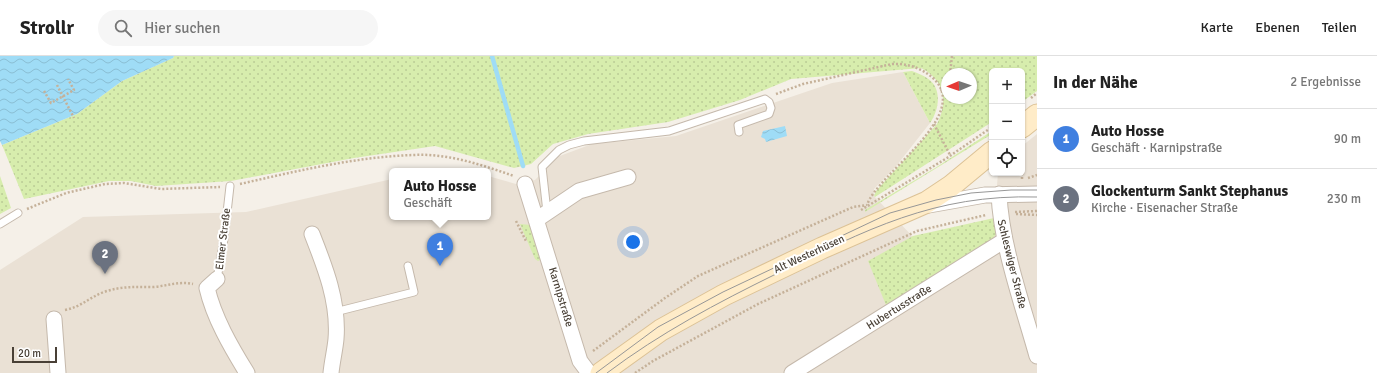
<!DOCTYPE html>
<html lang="de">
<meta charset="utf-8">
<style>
body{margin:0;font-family:Signika,sans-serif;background:#f6f6f6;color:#222}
.controls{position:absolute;right:12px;top:12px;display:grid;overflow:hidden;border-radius:6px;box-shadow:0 1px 3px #0004}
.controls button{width:36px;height:36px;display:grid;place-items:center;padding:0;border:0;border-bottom:1px solid #e0e0e0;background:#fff;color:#222;font:20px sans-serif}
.compass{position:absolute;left:941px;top:12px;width:36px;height:36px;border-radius:50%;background:#fff;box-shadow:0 1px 3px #0004;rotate:268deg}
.scale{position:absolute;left:12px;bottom:10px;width:45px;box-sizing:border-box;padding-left:4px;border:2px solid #494036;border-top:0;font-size:11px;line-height:14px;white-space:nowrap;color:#494036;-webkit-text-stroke:3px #fff;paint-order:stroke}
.you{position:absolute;left:633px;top:186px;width:14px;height:14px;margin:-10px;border:3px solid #fff;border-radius:50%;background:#1a73e8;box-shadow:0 0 0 6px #1a73e833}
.badge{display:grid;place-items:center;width:26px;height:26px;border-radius:50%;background:#2563eb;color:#fff;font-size:13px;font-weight:700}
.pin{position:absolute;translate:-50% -33px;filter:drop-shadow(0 1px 2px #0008)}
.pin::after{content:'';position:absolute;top:21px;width:14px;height:12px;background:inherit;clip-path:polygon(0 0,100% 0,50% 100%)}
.popup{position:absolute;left:389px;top:112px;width:102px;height:52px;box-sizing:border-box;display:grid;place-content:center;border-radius:6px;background:#fff;filter:drop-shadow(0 1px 3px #0005);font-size:13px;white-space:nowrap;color:#767676}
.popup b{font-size:15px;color:#222}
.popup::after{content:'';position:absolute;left:50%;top:100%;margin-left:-8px;border:8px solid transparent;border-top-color:#fff}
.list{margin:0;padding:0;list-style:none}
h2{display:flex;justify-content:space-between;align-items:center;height:52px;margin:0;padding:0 16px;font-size:17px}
h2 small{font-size:13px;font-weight:400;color:#767676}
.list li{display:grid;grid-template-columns:26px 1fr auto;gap:12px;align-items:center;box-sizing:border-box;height:60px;padding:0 16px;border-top:1px solid #e0e0e0}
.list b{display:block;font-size:15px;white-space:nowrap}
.list p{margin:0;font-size:13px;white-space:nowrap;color:#767676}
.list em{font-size:13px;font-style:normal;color:#767676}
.icon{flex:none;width:22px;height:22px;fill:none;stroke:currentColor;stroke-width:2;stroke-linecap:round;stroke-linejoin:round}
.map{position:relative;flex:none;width:1037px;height:317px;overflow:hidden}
header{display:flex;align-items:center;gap:24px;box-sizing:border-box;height:56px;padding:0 20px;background:#fff;border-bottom:1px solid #e0e0e0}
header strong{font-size:19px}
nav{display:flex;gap:22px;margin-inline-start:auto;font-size:14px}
.search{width:280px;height:36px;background:#f6f6f6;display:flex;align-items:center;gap:10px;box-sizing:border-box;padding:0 14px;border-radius:22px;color:#767676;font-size:15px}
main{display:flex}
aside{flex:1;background:#fff}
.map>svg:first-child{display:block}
.residential{fill:#eae1d5}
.grass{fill:url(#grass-dots);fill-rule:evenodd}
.water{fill:url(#water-waves)}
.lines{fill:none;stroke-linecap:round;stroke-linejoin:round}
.stream{stroke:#9fdcf6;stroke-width:4.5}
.lane-casing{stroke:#c5b9ac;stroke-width:9}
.street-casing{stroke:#c5b9ac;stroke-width:17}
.secondary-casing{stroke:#dcc296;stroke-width:23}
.path{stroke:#c5b199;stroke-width:2.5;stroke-dasharray:2 2;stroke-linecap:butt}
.lane{stroke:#fff;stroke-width:7}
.street{stroke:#fff;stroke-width:15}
.secondary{stroke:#ffecc8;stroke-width:21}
.tram{stroke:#979797;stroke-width:1}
.labels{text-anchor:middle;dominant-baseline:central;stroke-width:4;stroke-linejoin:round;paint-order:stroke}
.street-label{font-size:11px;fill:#494036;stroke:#fff}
</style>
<header>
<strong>Strollr</strong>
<div class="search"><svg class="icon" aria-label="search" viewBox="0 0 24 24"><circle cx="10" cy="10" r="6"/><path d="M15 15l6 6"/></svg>Hier suchen</div>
<nav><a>Karte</a><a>Ebenen</a><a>Teilen</a></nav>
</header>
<main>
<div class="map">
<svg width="1037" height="317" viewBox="0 0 1037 317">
<defs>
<pattern id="grass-dots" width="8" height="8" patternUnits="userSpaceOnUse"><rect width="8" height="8" fill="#d7edad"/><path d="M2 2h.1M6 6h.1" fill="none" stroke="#bacc95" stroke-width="1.8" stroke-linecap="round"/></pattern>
<pattern id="water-waves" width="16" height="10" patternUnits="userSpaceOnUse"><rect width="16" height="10" fill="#9fdcf6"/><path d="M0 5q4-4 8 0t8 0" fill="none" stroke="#8abed4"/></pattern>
</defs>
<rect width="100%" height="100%" fill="#f5f0e8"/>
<!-- residential -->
<path class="residential" d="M903,16L930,67L897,109L874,133V140L914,182L994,166L998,117H1022V90L1037,78V317H0V214L83,161L246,156L392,123V161H488V120L516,128L535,124L557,101L592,88L676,80L832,27Z"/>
<!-- grass -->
<path class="grass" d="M174,0H1037V35L1022,46V15H992V66L875,141L874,140L876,135L937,68C948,46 945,24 921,12L791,23L740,44L668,66L588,78L553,88L531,108L514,112L435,90L354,102L231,125L156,130L131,125H109L24,143L2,89L77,58L122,25L173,2ZM947,18H971V42H947Z
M912,15C917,17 923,19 927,22C943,32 939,54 930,67L903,16Z
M992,75V78L865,156V154L935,112Z
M0,120L11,152L0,158Z
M994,162L998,176L992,183L888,254L868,205L913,180Z
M520,168L531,169L542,203L538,205L535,203Z"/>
<!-- water -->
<path class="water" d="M0,0H174L173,2L122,25L77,58L2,89L0,85Z
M785,70L787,80L766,86L765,83L761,81L763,75Z"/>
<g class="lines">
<!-- stream -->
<path class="stream" d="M492,0L523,110"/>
<!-- lane casing -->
<g class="lane-casing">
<path id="lane" d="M547,156L542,111L559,94L569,89L584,85L669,75L765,43L769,46L771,52L769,58L738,69L739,76
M0,168L18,157
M217,223L224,183L230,130
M335,256L414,236L408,210"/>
</g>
<!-- street casing -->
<g class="street-casing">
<path id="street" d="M525,128L580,305L589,317
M999,138C1001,189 1023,250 1037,300
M929,149L985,139L1037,138
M536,164L579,135L628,121
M312,178C325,211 339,246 336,283C335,294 332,306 331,317
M217,223L207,232C214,262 231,291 247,317
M54,263L58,317
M792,317L1005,184"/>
</g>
<!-- secondary casing -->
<g class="secondary-casing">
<path id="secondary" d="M1022,71L1037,59
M601,317L661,274L724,239L822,192L927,146L951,130L992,96"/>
</g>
<!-- path -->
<path class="path" d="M950,18L952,0
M57,29L74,62
M44,35L51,47L74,34L68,23
M941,35L947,24
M776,38L803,28L892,8C907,7 922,12 934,23C972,60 877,118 867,149
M1031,42L1037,37
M934,68L950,99
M1022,117V124
M1028,122L1037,119
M240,128C297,115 355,101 413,99C448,97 482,109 514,120
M27,153L66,137L105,128L124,127L161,133L220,131
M861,154L947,102L992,71
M1015,156L1037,155
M1016,158L1037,159
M516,165L526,185
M65,254C81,251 90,241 104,236C121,230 136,231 153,231C167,230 179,225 193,228
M593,295L665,242L698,220L853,151L867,149
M635,317L653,305L758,248L917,175L986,159"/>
<!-- lane -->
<use href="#lane" class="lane"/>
<!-- street -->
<use href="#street" class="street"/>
<!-- secondary -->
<use href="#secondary" class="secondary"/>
<!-- tram -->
<path class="tram" d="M596,317L658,271L723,236L890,157L936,144L971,137L1011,134H1037
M607,317C660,277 717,247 776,218C866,174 934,138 1037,141"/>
</g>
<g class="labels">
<!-- street labels -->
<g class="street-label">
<text transform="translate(223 183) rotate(-83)">Elmer Straße</text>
<text transform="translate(809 198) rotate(-25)">Alt Westerhüsen</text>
<text transform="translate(1012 208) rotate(76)">Schleswiger Straße</text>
<text transform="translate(561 241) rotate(73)">Karnipstraße</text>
<text transform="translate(899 251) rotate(-32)">Hubertusstraße</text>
</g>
</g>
</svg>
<div class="controls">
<button>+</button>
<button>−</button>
<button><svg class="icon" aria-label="locate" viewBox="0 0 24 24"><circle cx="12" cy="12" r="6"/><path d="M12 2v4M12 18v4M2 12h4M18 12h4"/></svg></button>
</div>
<svg class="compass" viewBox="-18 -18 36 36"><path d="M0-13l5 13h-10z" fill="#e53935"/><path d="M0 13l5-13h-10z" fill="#767676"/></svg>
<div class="scale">20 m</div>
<div class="you"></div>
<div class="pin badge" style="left:440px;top:210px;background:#3f7fe0">1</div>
<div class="popup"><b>Auto Hosse</b>Geschäft</div>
<div class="pin badge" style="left:105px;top:218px;background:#6b7280">2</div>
</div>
<aside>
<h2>In der Nähe<small>2 Ergebnisse</small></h2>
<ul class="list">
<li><span class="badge" style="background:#3f7fe0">1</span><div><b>Auto Hosse</b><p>Geschäft · Karnipstraße</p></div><em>90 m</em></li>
<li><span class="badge" style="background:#6b7280">2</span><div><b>Glockenturm Sankt Stephanus</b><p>Kirche · Eisenacher Straße</p></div><em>230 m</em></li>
</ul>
</aside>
</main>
